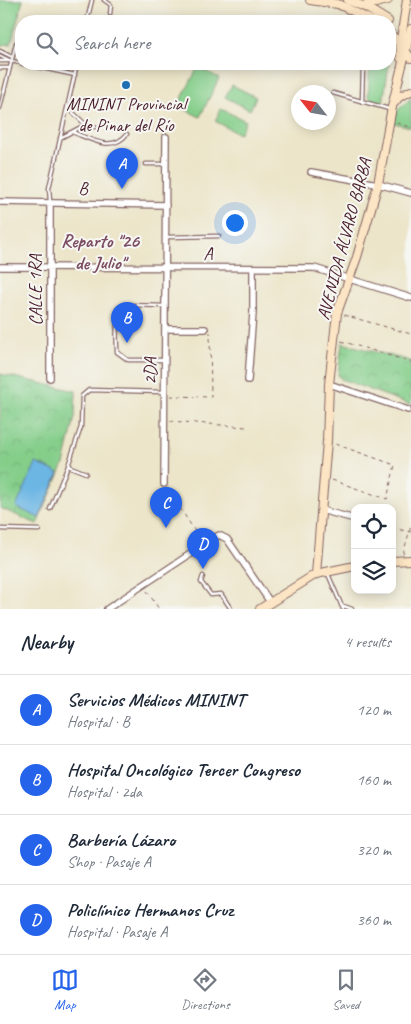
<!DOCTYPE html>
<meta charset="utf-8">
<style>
body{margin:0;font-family:Caveat,sans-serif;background:#f6f6f7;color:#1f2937}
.controls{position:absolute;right:15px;bottom:15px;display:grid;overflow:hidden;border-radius:10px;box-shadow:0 2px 12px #0003}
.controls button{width:45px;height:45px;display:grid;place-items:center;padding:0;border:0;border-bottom:1px solid #e0e1e3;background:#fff;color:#1f2937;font:25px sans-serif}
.compass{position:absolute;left:291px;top:85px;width:45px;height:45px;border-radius:50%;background:#fff;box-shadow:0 2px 12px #0003;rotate:301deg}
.you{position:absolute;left:234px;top:222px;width:18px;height:18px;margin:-12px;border:4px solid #fff;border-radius:50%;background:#1a73e8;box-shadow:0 0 0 8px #1a73e833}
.badge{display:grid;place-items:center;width:32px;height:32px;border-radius:50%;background:#2563eb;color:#fff;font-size:16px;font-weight:700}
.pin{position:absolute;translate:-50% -41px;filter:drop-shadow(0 1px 2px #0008)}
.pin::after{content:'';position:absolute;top:26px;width:18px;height:15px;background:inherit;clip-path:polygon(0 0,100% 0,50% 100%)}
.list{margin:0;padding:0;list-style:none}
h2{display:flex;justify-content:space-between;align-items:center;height:65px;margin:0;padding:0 20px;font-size:21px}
h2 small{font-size:16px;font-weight:400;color:#747a83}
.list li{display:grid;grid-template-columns:32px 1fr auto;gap:15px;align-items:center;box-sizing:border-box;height:70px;padding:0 20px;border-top:1px solid #e0e1e3}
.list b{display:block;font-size:19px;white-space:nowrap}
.list p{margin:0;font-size:16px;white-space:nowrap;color:#747a83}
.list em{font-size:16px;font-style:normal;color:#747a83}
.icon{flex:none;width:28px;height:28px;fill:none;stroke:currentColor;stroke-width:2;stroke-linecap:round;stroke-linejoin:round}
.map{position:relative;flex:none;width:411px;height:609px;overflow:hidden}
.search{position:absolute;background:#fff;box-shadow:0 2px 12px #0003;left:15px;right:15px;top:15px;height:55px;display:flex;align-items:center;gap:12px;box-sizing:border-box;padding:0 18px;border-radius:20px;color:#747a83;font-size:19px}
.sheet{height:345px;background:#fff}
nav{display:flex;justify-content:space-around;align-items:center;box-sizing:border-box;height:70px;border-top:1px solid #e0e1e3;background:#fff;font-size:14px;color:#747a83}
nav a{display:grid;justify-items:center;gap:2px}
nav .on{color:#2563eb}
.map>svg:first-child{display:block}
.green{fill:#84ce8a;stroke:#67765a}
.park{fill:url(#park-crowns);stroke:#67765a}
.water{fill:#6cb6e4;stroke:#5b6a88}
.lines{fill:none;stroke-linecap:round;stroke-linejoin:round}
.lane-casing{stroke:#836462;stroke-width:5}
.street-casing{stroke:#836462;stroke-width:8}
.secondary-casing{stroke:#836462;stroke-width:10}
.path{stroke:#836462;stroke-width:1;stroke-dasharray:4 4;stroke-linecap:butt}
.lane{stroke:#fff;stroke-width:2.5}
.street{stroke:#fff;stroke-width:5.5}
.secondary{stroke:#fce5c4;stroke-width:8}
.poi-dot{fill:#1f6fb2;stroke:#f6f6f2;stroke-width:2}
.labels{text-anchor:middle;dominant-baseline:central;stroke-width:4;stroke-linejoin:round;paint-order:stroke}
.poi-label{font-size:18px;fill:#4a1f2b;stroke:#f6f6f2}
.street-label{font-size:18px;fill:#4a1f2b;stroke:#f6f6f2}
.neighbourhood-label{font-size:19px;font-weight:bold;fill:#7c4d63;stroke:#f6f6f2}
</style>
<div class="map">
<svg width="411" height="609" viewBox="0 0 411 609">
<defs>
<pattern id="park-crowns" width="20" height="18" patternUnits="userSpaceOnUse" patternTransform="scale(1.25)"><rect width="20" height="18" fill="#84ce8a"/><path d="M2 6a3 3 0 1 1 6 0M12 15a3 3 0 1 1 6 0" fill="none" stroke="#74b077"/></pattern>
</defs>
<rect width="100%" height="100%" fill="#f6f6f2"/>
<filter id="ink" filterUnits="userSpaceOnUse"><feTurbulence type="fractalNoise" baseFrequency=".02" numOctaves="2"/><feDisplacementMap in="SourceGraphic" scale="10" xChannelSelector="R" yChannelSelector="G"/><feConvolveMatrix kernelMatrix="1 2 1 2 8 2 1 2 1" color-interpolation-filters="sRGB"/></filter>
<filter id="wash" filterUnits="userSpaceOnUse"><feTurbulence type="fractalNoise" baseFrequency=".0096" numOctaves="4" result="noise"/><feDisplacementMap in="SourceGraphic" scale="20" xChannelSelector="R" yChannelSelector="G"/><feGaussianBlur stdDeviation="1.12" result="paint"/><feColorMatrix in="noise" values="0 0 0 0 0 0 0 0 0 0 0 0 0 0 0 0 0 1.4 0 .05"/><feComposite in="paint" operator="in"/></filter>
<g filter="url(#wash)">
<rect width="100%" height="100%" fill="#ece5c9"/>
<!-- green -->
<path class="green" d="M0,0H23L11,44L0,45Z
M370,64H389L383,103L371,101L368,95Z
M198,67L219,78L200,117L178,106Z
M232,85L256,97L250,110L225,97Z
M411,98V127L394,123L397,111Z
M221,109L246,121L239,134L215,121Z"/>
<!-- park -->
<path class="park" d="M342,343L411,361V405L341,379L338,375Z
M0,374L76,391L75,417L64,464L37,524L0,508Z"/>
<!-- water -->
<path class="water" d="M36,463L59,473L39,518L16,507Z"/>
</g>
<g filter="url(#ink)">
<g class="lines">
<!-- lane casing -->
<g class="lane-casing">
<path id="lane" d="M104,0L111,5L110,14
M87,21L92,0
M0,51L12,57
M0,56L11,61H0
M11,61L21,63
M23,64L75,75
M0,68H10
M333,93L389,109
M362,102L363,64
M0,108L16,43
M72,132C91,139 112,153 127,134
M60,138L83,126L95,127L84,123L68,108
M146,164H164
M50,201L49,188L77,64
M167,237L219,236
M164,360H128L117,352C117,336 113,313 128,305L164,306
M68,466L86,473
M50,509L68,466L81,427L82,396L89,390L163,392
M0,529L39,530
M328,574L343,609
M203,576L201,582L211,595L221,594L231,609
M341,605L352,609"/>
</g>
<!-- street casing -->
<g class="street-casing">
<path id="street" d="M311,172L378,184L411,193
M0,202L166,205
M0,267L314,268L411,298
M165,329H205
M50,378V203
M248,380L253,313V268
M329,384L408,410
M164,484L166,137
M321,510L355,519
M107,609L219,535L227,539L270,602"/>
</g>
<!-- secondary casing -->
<g class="secondary-casing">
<path id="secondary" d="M310,0L338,4L373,21
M348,0L367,8L388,21
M363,6L388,0
M390,33L411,58
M401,58L400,45L407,0
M394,103L399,97L411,91
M392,561L411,560
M316,574L327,441L329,384L337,313L357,257L378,184L392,107L411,29
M260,609L316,574L355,566"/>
</g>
<!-- path -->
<path class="path" d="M397,123L411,127
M344,315L411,334
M341,341L411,362
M170,396L211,397L210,332
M170,421L246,427
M332,480L387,499L395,465L335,444
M167,488L200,539
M392,528L411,532
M403,554L411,526
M147,591L159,609"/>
<!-- lane -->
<use href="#lane" class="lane"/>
<!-- street -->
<use href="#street" class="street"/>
<!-- secondary -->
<use href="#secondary" class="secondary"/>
</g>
</g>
<!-- markers -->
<circle class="poi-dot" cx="126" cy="85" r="5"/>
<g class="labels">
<!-- poi labels -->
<g class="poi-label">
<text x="126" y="104">MININT Provincial<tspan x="126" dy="21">de Pinar del Río</tspan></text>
</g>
<!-- street labels -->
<g class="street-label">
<text transform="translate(83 188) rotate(1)">B</text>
<text transform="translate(344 239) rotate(-75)">AVENIDA ÁLVARO BARBA</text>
<text x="208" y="253">A</text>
<text transform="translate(35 290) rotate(-90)">CALLE 1RA</text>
<text transform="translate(150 371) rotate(-89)">2DA</text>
</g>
<!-- neighbourhood labels -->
<g class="neighbourhood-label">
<text x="100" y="241">Reparto "26<tspan x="100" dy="22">de Julio"</tspan></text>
</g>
</g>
</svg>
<div class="controls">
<button><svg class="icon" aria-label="locate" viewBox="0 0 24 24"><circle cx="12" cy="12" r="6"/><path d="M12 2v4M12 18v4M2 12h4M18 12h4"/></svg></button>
<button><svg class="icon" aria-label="layers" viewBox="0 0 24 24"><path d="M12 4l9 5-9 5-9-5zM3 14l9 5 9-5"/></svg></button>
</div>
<svg class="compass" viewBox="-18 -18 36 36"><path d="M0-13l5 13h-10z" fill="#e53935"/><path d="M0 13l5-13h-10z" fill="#747a83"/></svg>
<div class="you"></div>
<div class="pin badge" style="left:122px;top:189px">A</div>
<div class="pin badge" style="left:127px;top:343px">B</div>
<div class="pin badge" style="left:166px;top:528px">C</div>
<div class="pin badge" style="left:203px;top:569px">D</div>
<div class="search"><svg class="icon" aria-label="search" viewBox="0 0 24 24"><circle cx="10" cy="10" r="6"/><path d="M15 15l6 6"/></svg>Search here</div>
</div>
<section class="sheet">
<h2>Nearby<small>4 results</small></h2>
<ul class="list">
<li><span class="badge">A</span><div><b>Servicios Médicos MININT</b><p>Hospital · B</p></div><em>120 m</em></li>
<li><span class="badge">B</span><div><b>Hospital Oncológico Tercer Congreso</b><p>Hospital · 2da</p></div><em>160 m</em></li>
<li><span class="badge">C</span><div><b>Barbería Lázaro</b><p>Shop · Pasaje A</p></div><em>320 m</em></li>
<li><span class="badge">D</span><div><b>Policlínico Hermanos Cruz</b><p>Hospital · Pasaje A</p></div><em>360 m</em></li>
</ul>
</section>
<nav>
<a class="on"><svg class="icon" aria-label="map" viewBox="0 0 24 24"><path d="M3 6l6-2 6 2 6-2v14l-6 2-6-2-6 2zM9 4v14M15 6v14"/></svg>Map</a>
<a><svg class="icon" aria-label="directions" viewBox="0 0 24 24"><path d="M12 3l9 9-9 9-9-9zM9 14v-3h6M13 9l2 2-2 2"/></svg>Directions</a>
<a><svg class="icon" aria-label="saved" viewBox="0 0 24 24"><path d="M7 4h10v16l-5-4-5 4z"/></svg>Saved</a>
</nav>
